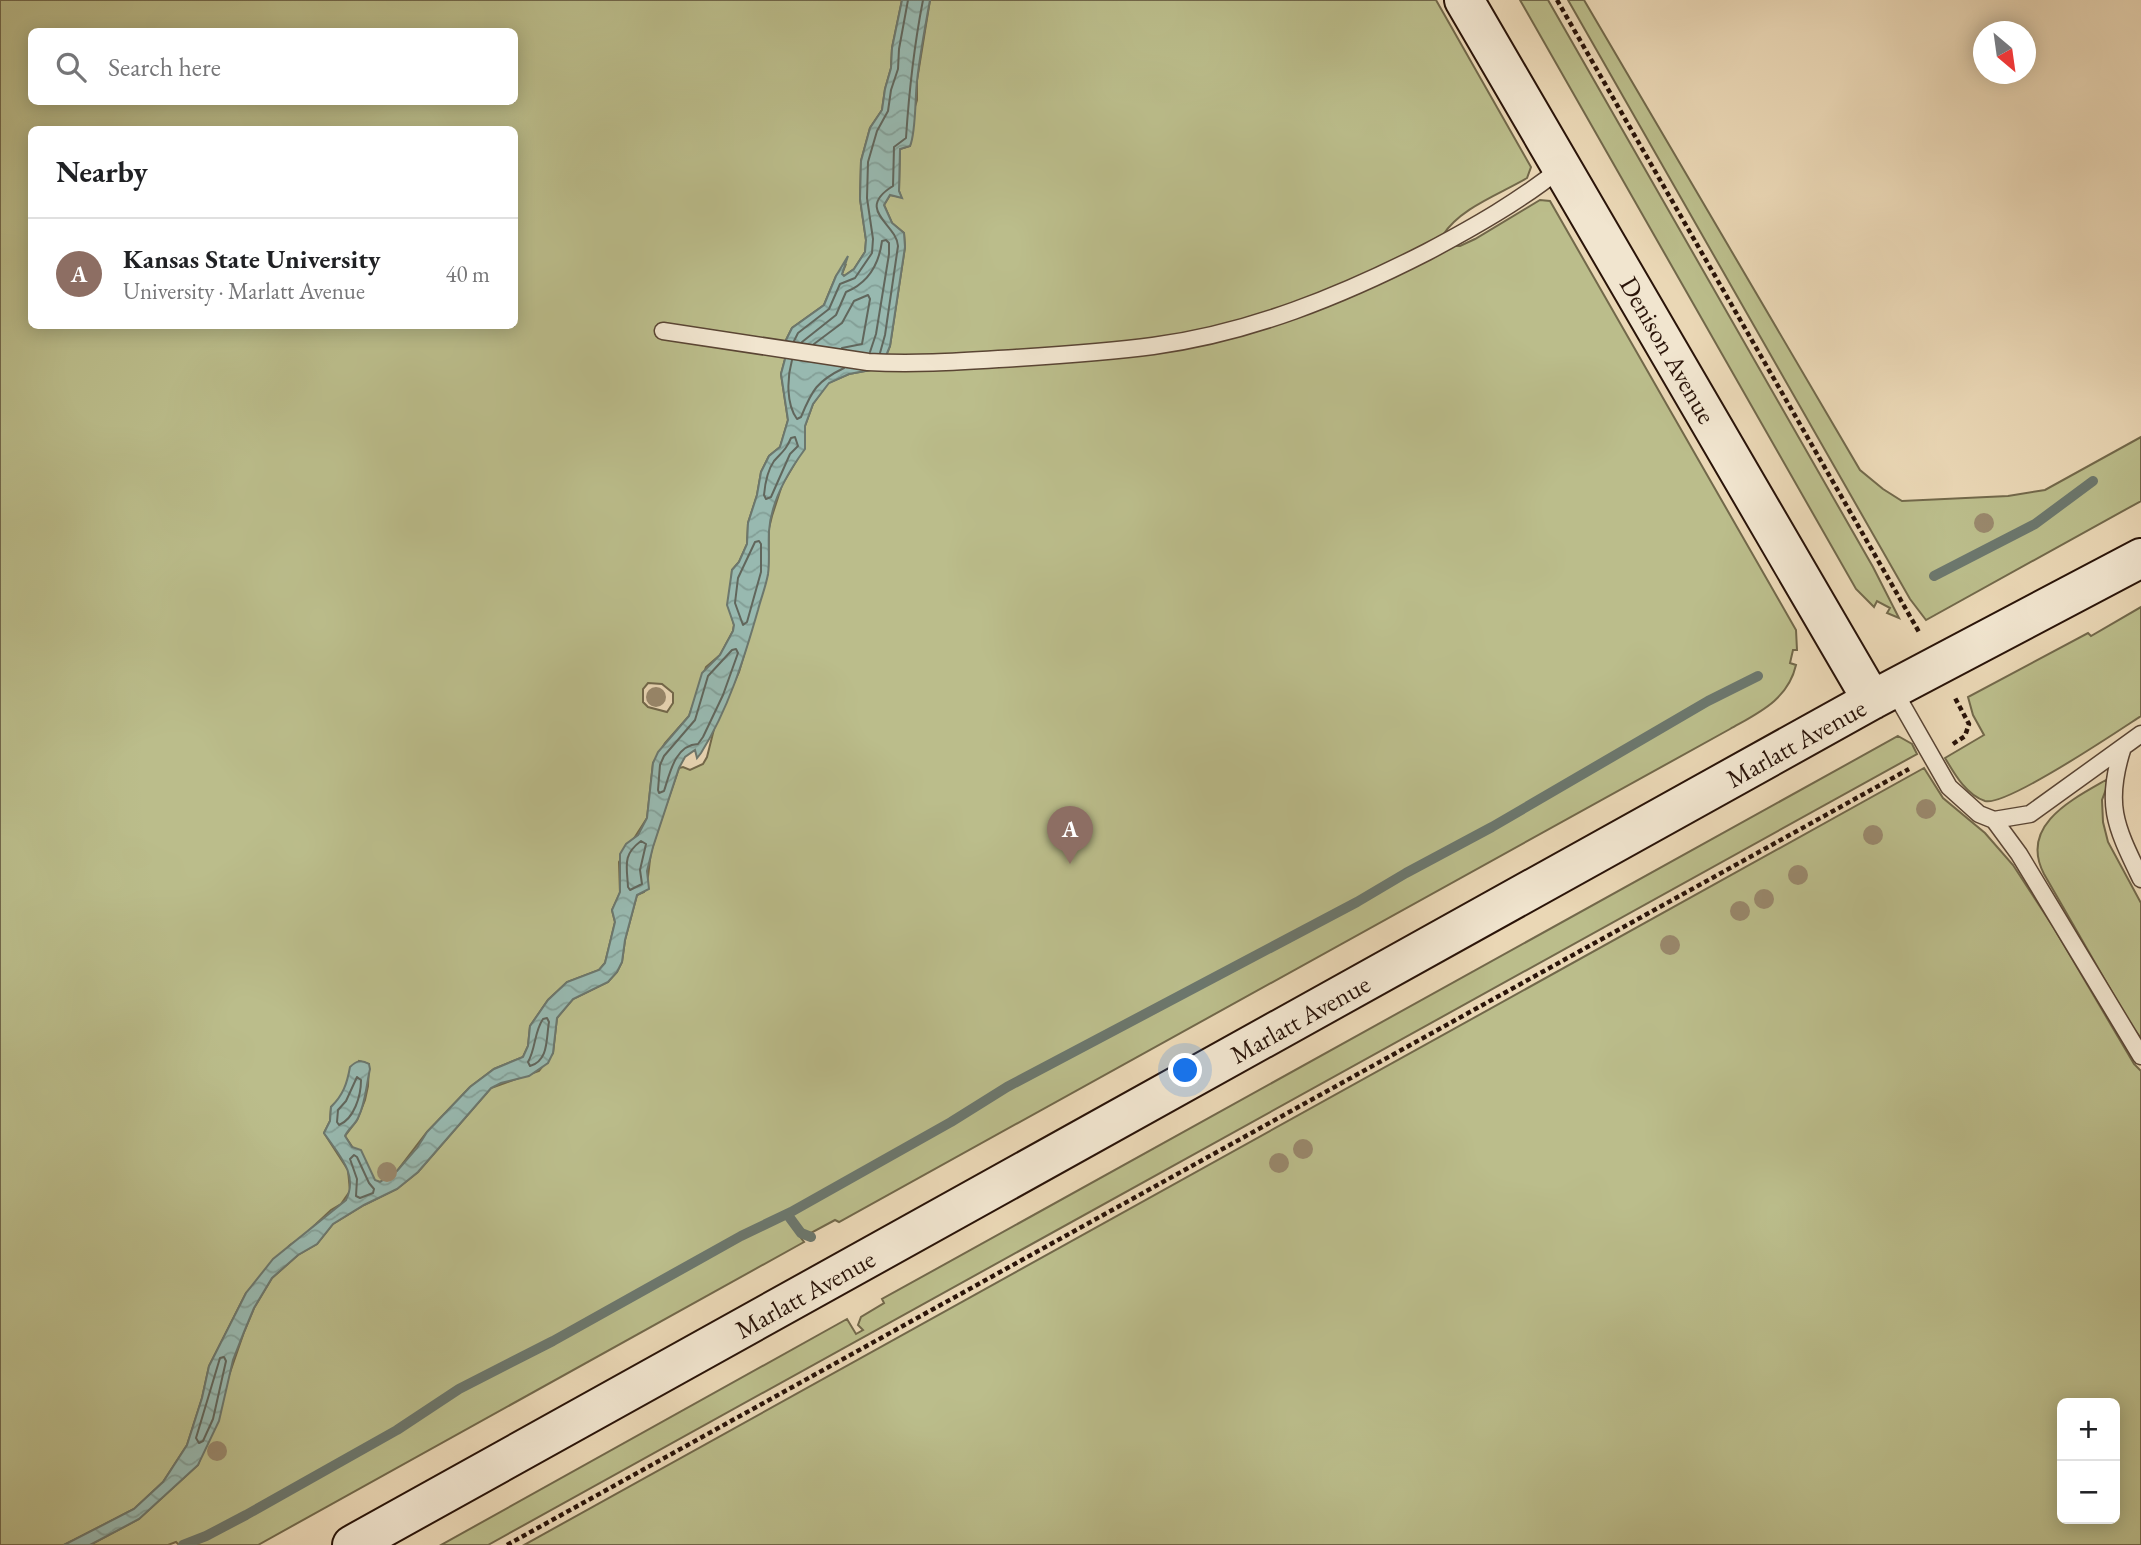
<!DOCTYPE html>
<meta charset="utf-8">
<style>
body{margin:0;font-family:"EB Garamond",serif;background:#f6f6f6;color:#202124}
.controls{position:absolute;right:21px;bottom:21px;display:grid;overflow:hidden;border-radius:10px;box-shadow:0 4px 18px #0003}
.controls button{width:63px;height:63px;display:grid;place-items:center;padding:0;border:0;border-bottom:2px solid #e0e0e0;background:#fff;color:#202124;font:35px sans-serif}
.compass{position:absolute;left:1973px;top:21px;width:63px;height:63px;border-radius:50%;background:#fff;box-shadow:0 4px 18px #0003;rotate:151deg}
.you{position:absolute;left:1186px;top:1071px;width:24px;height:24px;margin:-18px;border:5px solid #fff;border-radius:50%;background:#1a73e8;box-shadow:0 0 0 10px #1a73e833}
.badge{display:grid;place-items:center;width:46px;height:46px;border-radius:50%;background:#8f2418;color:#fff;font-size:23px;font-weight:700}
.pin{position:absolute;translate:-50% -58px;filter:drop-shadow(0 2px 4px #0008)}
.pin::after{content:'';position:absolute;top:37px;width:24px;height:21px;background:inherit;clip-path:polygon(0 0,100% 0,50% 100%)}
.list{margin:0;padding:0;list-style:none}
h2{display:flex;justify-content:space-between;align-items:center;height:91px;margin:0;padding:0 28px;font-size:30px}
h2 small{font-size:23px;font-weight:400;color:#757577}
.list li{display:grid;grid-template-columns:46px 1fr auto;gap:21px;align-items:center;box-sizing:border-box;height:112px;padding:0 28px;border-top:2px solid #e0e0e0}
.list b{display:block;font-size:26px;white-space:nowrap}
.list p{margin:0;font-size:23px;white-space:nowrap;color:#757577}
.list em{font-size:23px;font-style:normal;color:#757577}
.icon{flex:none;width:38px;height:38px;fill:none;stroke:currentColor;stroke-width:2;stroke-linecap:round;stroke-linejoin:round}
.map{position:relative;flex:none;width:2141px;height:1545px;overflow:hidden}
.search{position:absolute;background:#fff;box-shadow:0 4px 18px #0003;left:28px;top:28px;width:490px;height:77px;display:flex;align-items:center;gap:18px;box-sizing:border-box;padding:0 24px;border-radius:10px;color:#757577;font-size:26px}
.panel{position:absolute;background:#fff;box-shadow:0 4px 18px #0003;left:28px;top:126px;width:490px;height:203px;border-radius:10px}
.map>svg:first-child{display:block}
.green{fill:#bbbd8b;stroke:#72684a;stroke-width:2;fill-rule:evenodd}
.water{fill:url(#water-waves);stroke:#6c776d;stroke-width:2}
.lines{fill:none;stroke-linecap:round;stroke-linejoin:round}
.shore{stroke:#61665c;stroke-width:2}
.stream{stroke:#6c776d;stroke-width:10}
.lane-casing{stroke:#5a4534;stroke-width:19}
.secondary-casing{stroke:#2a1409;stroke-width:42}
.path{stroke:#2a1409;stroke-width:4.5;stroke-dasharray:5 3.5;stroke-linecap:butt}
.lane{stroke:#f1e5cf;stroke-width:16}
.secondary{stroke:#f1e5cf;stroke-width:38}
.tree{fill:#99886c}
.labels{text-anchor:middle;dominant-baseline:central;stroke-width:5;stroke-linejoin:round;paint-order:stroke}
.street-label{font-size:26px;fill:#2a1409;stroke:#f1e5cf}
</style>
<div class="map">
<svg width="2141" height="1545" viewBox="0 0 2141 1545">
<defs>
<pattern id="water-waves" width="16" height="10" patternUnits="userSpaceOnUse" patternTransform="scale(1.75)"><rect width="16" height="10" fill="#98b9b0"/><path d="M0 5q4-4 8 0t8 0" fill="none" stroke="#839e96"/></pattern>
</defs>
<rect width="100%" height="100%" fill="#ead7b5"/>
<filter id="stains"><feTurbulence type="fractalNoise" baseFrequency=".00286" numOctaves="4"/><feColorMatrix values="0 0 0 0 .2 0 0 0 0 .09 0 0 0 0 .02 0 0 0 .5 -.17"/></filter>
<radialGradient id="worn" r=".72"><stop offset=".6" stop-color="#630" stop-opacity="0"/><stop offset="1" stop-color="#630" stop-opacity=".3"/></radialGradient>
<!-- green -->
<path class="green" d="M0,0H902L892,48L891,68L885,89L882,110L870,128L861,161L860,199L866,240L865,252L854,269L844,276L842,274L846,264L836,276L824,305L792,328L786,340L785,359L781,374L788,420L780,447L769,456L761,472L757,495L748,523L747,544L739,562L732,570L730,610L734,625L733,631L720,655L706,667L689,716L665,743L653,763L647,818L619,862L620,893L612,910L615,922L605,963L599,970L567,982L548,1000L530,1026L528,1046L523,1057L494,1069L470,1087L427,1132L397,1171L380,1182L375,1181L345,1136L357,1120L365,1100L368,1086L369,1064L359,1061L340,1098L331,1107L330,1121L324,1133L348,1170L350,1191L341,1204L331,1210L302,1237L290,1245L246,1293L209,1366L202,1398L187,1445L163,1482L134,1509L64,1545H0ZM32,32H514V102H32ZM32,130H514V326H32ZM648,683L662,684L673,693V703L667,712L648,707L643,702V689Z
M930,0H1436L1531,167L1527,178C1500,194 1460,208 1443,235L1451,246H1460L1475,239L1540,200L1550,201L1796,630L1797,650H1793L1790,663L1796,665C1788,700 1758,713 1730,729L839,1222L835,1220L811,1233L804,1231L793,1218L789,1222L804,1242L258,1545H179L176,1542L168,1545H90L139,1519L198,1465L244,1332L254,1308L272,1278L298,1255L317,1244L333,1224L364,1205L397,1189L418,1172L491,1088L539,1071L553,1053L557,1018L566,1007L573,999L608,982L617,972L622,962L625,940L637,895L644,892C650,878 648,864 652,849C660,822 670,795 679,768L683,767L690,770L703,764L707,757L715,725L739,672L768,573L769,528L772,516L782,485L801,453L805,426L813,404L828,383L849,374L881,368L890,346L905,247L904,233L892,223L884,205L890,195L901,197L899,191L900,149L910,146L913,113L917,100V80Z
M1520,0H1548L1873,567L1899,618L1887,613L1890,608L1877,601L1874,607L1856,589Z
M1568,0H1584L1860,470L1883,489L1902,501L2008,496L2045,490L2141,437V501L1926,620L1910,599Z
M2141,607V716C2118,731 2006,807 1985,801C1966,795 1954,773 1945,758L1984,735L1973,715L1968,697L2088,633L2091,636Z
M1898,736L1912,744L1917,754L488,1545H441L847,1319L856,1334L863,1330L858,1325L861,1317L884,1303L882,1299Z
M1924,768L1943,798L1985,833L2013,865L2054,928L2134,1064L2141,1071V1545H524ZM2062,1403H2115V1519H2062Z
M2106,780L2108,784L2102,800L2103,822L2108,842L2141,903V1038L2132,1027L2044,874C2019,826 2071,800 2106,780Z"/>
<!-- water -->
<path class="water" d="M902,0H930C925,27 920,54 917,81C915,97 916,133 910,146L900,149L899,191L902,198L890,195L884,205L892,223L904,233L905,247L890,346L881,368L849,374L829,383L813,404L805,426V449C788,472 771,502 769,531C768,545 770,560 768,574C766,586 761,598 758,610C744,659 728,710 701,753L697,758L695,750L685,757L679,768L653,847L647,871L649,889L637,895L625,940L622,962L617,972L608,982L573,999L557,1018L553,1053L548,1063L529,1076L501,1083L491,1088L418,1172L397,1189L364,1205L333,1224L317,1244L298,1255L272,1278L254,1308L244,1332L233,1360L219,1421L198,1465L139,1519L90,1545H64L134,1509L163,1482L187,1445L202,1398L209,1366L246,1293L273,1259L346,1200C359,1174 338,1154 324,1133L330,1121L331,1107C343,1095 347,1084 350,1067C356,1061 361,1059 369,1064L370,1069C366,1086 366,1102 358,1118C355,1125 348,1129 345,1136L352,1147L361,1150L375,1180L380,1182L397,1171L417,1148L427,1132L470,1087L494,1069L523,1057L528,1046L530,1026L548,1000L567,982L599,970L605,963L615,922L612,910L620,892V854L626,844L638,835L647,818L653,763L658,752L689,716L702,673L720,655L733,631L734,625L727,605L732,570L739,562L747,544L748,523L757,495L761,472L769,456L780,447L788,420L781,374L785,359L786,340L792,328L824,305L836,276L848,256L842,274L844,276L854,269L865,252L866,240L860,199L861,161L870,128L882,110L885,89L891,68L892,48Z"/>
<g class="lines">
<!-- shore -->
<path class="shore" d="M794,341L798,333L829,309L840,284L855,278L872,253L873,239L867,198L868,162L877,131L888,111L891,90L898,69L899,49L908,0
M802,342L836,315L846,292C868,283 879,264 882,241L886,240L889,243V254L876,334L870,352
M814,344L842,323L854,301L868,295L870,299L862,344L842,348
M880,353L885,335L898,246C897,224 854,210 893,186L894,147L906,138C909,92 914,46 923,0
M792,360C787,378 786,404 797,419L801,417C812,390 817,381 844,368
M795,437L798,446L790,454L771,497L766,499L764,495C765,484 767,471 774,461C782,452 786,450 791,438Z
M759,541L761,544V572L747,622L743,625L735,603L738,578L755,542Z
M736,649L738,653L723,695L703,737L698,744C675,745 670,773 664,791L659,793L658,790L660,765L664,756L695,720L708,676L732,650Z
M641,841L646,844L640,870L642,884L630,890L628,887C627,866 622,855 641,841Z
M547,1018L549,1022C546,1038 549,1061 530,1066L528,1062C536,1048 534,1032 543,1019Z
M357,1077L361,1080C361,1096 354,1119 339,1125L337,1122L338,1110L346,1101Z
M354,1155L357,1157L369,1183L374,1189L373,1193L360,1198L356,1196L357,1179L350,1159Z
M224,1357L226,1361L213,1419L203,1441L199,1443L196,1438L220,1358Z"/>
<!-- stream -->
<path class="stream" d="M1934,576L2035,524L2093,481
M787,1214L801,1233L811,1237
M183,1545L206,1536L246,1515L397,1430L459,1389L553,1341L741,1236L791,1212L951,1122L1007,1087L1357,902L1406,873L1492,827L1708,701L1758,676"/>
<!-- lane casing -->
<g class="lane-casing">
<path id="lane" d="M663,331L868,362C917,365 967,361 1016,358C1062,355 1108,352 1153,346C1250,333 1341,296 1427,252C1474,227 1520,201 1561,168
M1893,689L1949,787L1979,814L1994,820L2030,814L2141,734
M2123,747C2104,805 2116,827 2141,879
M1994,820L2019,854L2141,1056"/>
</g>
<!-- secondary casing -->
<g class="secondary-casing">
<path id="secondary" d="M1464,0L1872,700
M352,1545L1872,700L2141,558"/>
</g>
<!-- path -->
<path class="path" d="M1557,0L1919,632
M1953,744L1965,736L1969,724L1955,698
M507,1545L1909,769"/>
<!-- lane -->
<use href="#lane" class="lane"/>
<!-- secondary -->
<use href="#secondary" class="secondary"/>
</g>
<!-- trees -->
<g class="tree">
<circle cx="1984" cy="523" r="10"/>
<circle cx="656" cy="697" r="10"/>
<circle cx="1926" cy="809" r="10"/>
<circle cx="1873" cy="835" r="10"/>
<circle cx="1798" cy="875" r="10"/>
<circle cx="1764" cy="899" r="10"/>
<circle cx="1740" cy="911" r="10"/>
<circle cx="1670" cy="945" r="10"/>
<circle cx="1303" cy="1149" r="10"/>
<circle cx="1279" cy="1163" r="10"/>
<circle cx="387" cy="1172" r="10"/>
<circle cx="217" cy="1451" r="10"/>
</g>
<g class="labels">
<!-- street labels -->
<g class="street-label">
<text transform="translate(1668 350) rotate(60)">Denison Avenue</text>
<text transform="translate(1796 743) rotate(-29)">Marlatt Avenue</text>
<text transform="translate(1300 1019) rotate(-29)">Marlatt Avenue</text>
<text transform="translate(805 1294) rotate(-29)">Marlatt Avenue</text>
</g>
</g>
<rect width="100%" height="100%" filter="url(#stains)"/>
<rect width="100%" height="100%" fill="url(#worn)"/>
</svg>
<div class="controls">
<button>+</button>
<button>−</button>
</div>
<svg class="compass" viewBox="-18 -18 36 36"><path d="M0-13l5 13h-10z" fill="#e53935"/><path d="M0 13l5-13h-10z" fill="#757577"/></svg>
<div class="you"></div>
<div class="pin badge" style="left:1070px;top:864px;background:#8d6e63">A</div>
<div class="search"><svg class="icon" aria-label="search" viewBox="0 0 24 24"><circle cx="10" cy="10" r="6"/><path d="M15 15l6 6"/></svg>Search here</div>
<section class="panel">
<h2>Nearby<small></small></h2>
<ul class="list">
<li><span class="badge" style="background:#8d6e63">A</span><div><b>Kansas State University</b><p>University · Marlatt Avenue</p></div><em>40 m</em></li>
</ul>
</section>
</div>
